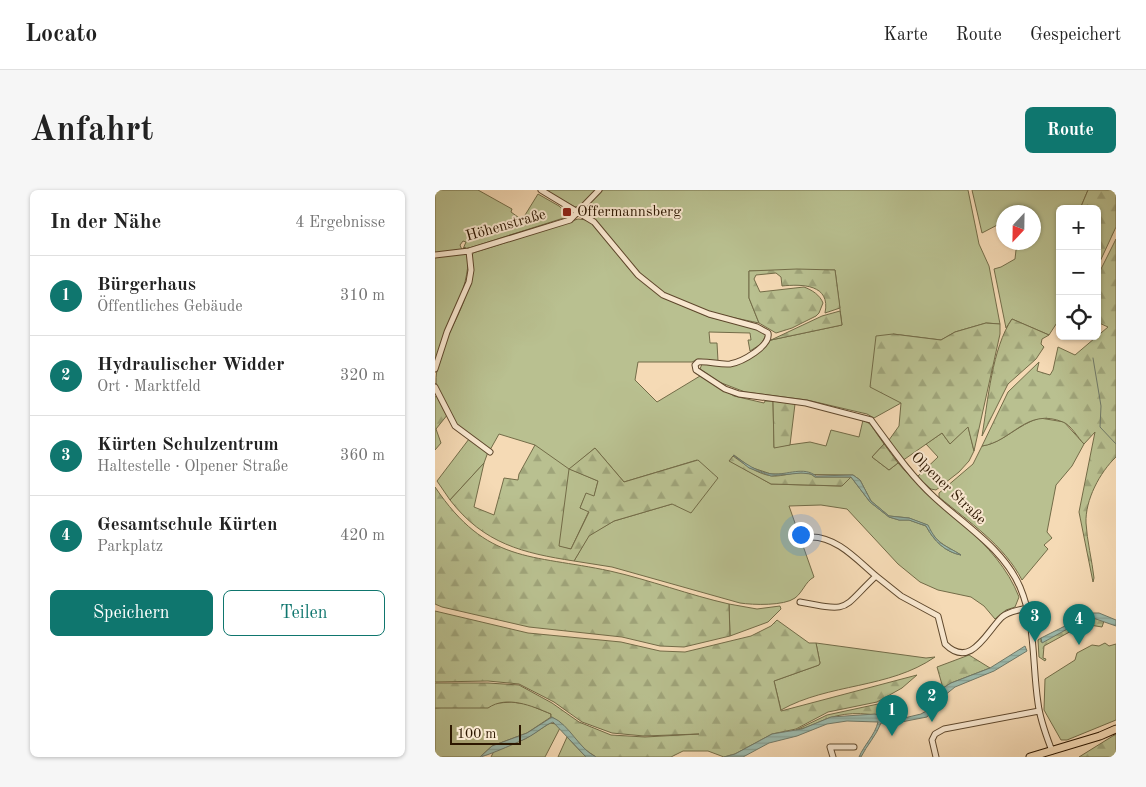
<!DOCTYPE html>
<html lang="de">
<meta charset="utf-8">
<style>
body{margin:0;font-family:"Old Standard TT",serif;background:#f6f6f6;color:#222}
.controls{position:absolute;right:15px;top:15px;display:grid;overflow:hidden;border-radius:8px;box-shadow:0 1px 4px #0004}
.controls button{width:45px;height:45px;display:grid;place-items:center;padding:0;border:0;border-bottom:1px solid #e0e0e0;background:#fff;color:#222;font:25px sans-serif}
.compass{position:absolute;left:561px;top:15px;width:45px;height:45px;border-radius:50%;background:#fff;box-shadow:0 1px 4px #0004;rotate:202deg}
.scale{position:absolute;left:15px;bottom:12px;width:71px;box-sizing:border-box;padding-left:5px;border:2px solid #2d1700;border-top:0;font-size:14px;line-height:18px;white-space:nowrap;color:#2d1700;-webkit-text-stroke:4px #f8e7cf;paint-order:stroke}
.you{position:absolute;left:365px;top:344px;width:18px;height:18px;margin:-12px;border:4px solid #fff;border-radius:50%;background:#1a73e8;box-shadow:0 0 0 8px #1a73e833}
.badge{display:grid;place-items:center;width:32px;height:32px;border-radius:50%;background:#0f766e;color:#fff;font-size:16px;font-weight:700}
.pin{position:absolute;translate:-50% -41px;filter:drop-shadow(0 1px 2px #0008)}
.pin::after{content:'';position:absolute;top:26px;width:18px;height:15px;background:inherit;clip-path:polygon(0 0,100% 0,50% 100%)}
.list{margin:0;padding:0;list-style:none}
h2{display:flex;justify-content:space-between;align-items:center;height:65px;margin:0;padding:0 20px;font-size:21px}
h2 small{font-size:16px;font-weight:400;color:#767676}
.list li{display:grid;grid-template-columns:32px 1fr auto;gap:15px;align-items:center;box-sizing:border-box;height:80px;padding:0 20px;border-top:1px solid #e0e0e0}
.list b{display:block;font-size:19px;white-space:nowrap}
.list p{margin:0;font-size:16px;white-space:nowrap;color:#767676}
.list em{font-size:16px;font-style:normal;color:#767676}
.actions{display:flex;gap:10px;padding:15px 20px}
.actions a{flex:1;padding:11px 0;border:1px solid #0f766e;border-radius:8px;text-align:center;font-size:18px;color:#0f766e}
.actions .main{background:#0f766e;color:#fff}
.icon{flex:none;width:28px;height:28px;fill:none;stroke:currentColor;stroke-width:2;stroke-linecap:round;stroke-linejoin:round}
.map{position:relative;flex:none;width:681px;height:567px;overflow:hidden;border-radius:8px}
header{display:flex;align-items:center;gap:30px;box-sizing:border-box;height:70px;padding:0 25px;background:#fff;border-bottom:1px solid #e0e0e0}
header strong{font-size:24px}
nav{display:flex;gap:28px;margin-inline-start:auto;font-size:18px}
.intro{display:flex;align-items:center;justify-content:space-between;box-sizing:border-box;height:120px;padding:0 30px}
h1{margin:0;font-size:35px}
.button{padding:12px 22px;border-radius:8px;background:#0f766e;color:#fff;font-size:18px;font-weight:700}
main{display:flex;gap:30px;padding:0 30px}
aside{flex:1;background:#fff;border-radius:8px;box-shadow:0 1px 4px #0004}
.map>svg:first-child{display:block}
.grass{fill:#b9c090;stroke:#736c48;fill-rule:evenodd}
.forest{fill:url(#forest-firs);stroke:#736c48;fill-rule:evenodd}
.water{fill:url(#water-rules);stroke:#707968}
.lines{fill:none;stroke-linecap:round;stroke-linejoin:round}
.stream{stroke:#707968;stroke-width:1}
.minor-casing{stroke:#5f482d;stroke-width:7}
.major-casing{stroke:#2d1700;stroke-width:9}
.minor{stroke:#f8e7cf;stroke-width:5}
.major{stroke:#f5dab5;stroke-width:7}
.poi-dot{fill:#8f2418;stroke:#f8e7cf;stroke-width:2}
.labels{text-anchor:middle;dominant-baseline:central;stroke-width:4;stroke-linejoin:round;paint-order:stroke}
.poi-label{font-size:15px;fill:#2d1700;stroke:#f8e7cf;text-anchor:start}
.street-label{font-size:15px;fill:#2d1700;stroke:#f8e7cf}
</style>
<header>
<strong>Locato</strong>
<nav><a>Karte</a><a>Route</a><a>Gespeichert</a></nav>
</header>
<div class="intro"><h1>Anfahrt</h1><a class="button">Route</a></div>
<main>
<aside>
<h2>In der Nähe<small>4 Ergebnisse</small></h2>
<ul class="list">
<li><span class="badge">1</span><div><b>Bürgerhaus</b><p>Öffentliches Gebäude</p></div><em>310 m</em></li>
<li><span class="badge">2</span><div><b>Hydraulischer Widder</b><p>Ort · Marktfeld</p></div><em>320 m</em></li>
<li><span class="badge">3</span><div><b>Kürten Schulzentrum</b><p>Haltestelle · Olpener Straße</p></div><em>360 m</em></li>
<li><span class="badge">4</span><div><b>Gesamtschule Kürten</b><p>Parkplatz</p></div><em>420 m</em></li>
</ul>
<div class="actions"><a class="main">Speichern</a><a>Teilen</a></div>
</aside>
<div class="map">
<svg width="681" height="567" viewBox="0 0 681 567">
<defs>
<pattern id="forest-firs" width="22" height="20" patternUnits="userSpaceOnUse" patternTransform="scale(1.25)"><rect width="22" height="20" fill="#b9c090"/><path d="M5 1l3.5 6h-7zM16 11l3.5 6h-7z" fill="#9fa47a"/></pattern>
<pattern id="water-rules" width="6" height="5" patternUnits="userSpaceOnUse" patternTransform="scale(1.25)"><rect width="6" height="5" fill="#9cbbae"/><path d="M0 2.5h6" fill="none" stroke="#87a094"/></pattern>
</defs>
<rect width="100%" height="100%" fill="#f5dab5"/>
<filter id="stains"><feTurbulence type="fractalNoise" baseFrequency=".004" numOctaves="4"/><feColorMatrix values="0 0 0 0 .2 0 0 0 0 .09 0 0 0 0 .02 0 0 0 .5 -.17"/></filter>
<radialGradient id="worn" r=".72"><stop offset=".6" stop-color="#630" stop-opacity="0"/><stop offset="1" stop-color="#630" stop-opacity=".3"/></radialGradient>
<!-- grass -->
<path class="grass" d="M0,0H43L77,19L76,22L87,30L103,4L124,16L135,26L31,59L30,57L28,59L31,52L28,51L25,55L27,60L0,63Z
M110,0H161L146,15L140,17Z
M167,0H533L544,54L554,76L565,134L551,133L520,142L506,150L458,144L466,213L439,228L432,224L372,210L310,202L284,192L265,179L267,174C298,178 314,174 336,150L407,135L400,80L314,81V108L324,133C291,126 251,119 223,99C197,80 177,50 156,25L148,20Z
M537,0H653L645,19H625V128L614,145L577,129L571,138L559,79L566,77L580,69L581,60L590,53L598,52V22H568V32L547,43Z
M143,29L152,30L159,35L195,80L229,108L274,127L323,139L331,145L326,154L315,161L313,150H316L315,143L274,142L275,153H282L283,171L263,169L257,172H203L200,190L222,212L265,186L299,206L329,213L330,211H338L339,257L375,252L391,256L396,240L424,247L428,230L435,234L449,254L437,267L454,280L463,273C501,318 562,350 584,407L580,417L571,420L560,429L549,416L536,407L503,400L485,392L463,374L412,319L386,315L354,316L379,387C370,392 368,402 360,408C349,416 318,415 305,413L177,377L139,371L154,345L179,331L237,314L262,270L189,292L160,258L135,279L163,291L159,307L151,304L145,318L154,321L136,359L124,357L100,255L64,244L55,260L21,235L1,194C0,159 25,130 33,98C36,86 33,73 38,63ZM299,265L315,277L336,284L418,285L425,290L436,311L454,326L474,328L492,335C502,354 510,355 526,365C510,362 499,351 491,336L474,330H464L454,327L435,312L416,287L406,296L336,294L295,271Z
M30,63L33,65C35,100 10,137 0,172V66Z
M605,228L629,232L649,254L637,276L621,295L612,342L617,348L609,355L613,359L587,390C569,355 534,332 504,307V303L538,274L547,256C568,253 583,234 605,228Z
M533,236L539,261L534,271L524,282L501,300L496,299L482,287L503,267L491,254L507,243L515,254Z
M34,249L53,262L49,273L15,310L2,291Z
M294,414L322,419L345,416L346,419L333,432L295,446Z
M381,453L491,468L500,467C454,499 394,493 346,520L339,491L384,475L385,473Z
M670,453L674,456L681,454V530L632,550H626L609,520L610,489L640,470L642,463L657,455L664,456Z
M76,512L92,514L116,524V527L92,543L57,556L45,567H0V518Z
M115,533L121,534L125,538L110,567H56L59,561L90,549Z
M132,547L151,567H123Z"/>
<!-- forest -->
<path class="forest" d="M653,0H681V37L662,78V19H645Z
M681,49V267C665,282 650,310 651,333C652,351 657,370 659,388L658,392L644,322L660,242L649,254C643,248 636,235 628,232C591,217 577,252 547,256L573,202L604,172L602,181L615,185L618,180L623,157L640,165L673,137L662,132V87Z
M362,79L400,80L405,118L390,123C396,94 367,94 347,96L346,87L341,83L321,85L319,89L325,102L369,97C377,100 385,105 388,113L384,123L381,126L357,138L341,143L324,133L314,108V81Z
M405,121L407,135L336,150L387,126Z
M577,129L614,145L607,149L606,154L609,157L601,169L573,194L547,246C553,211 557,158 577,129Z
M551,133L565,134V144L539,261L533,237L515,254L507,243L467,271L454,250L464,236L466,213L435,197L441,146L458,144L506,150L520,142Z
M3,205L13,224L1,239L6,253L0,260V207Z
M338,211L360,214L355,255L339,258Z
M449,254L463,273L454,280L437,267Z
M100,255L134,279L160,258L189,292L263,270L283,288L256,323L237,314L179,331L154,346L139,371C88,363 49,354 15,310L49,273L39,317L59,325L69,288L83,290L84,284ZM134,279L163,291L159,306L151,303L145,318L154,322L136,359L124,356Z
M298,266C309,274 322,284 337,286C351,287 369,277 380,287H416L407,296L336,294L294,271Z
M0,297C52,374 95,364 175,381C215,390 254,405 294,414L295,446L249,457L225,456L187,447L94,437L7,417L0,414Z
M0,421L93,443L186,452L225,461L250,462L316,446L336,436L342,430L374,453H381L385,473L384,475L339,491L346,521L482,485L467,498L442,512L393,522L361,539L337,544L300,564L289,567L273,561H248L236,567H161L149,559L125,533L116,527V524C97,516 72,505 53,518H0V493H53L84,495L117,513L144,532L176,545L210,547L264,544L209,546L177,543L147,532L119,512L84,494L53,491L0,492Z
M662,428L669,431L667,437L649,434L609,456L608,468L611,469L610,471L604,467L603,450L606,448V452L645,431Z
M534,465L555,478L516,493L508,498L502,477Z
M455,508L456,515H453L457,529C436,523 415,521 394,528C383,532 372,538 361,540L392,525L443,514Z
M681,544V567H644Z"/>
<!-- water -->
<path class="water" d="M298,265C310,273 323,283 338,284C352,285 369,276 381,286L418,285L425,290L436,311L454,326L474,328L493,335C503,356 509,354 526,365C510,362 499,351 491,336L474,330H464L454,327L435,312L416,287H380L376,284L366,283L336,286L314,278Z
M656,423H664L681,430V436L658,428L645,432L607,453L606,448Z
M590,456L592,461L559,481L520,497L509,506L492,527L456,534L446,533C441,546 432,555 426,567H424C429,555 440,545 443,532L412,531L392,534L362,546L334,553L308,567H289L300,564L337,544L367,539L396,527L440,524L456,529H465L486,524L493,520L508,498L516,493L555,478Z
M117,527C135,535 143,558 161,567H151L118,532C110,535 104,541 97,545C92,549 49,567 45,567L57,556L92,543Z"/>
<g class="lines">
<!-- stream -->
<path class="stream" d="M658,168L666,216L665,237L681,254"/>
<!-- minor casing -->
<g class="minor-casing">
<path id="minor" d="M106,0L159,32L203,85L228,105L274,124L322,137L333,143C336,156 307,172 295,174C285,175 274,171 263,172L260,175L261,180L290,199L304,204L371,213L436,230C456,257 474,284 499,307C529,335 568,358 585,397C601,435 597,473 603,513C605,530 611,545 617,561
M0,65L34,61L135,30L164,0
M0,179L12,142L34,92L36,80L34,61
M0,197L20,236L55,262
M375,347C401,346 422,370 441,386
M365,412C417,422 405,420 441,386L466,406L503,426L510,454C536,480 552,441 567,427C574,421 584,420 593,418
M398,567L395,557H419
M501,567L497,550L500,544L509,539L604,521"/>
</g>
<!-- major casing -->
<g class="major-casing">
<path id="major" d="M595,567L665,546L681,539"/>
</g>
<!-- minor -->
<use href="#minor" class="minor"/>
<!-- major -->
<use href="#major" class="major"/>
</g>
<!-- markers -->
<rect class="poi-dot" x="127" y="17" width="10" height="10" rx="2.5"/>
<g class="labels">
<!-- poi labels -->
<g class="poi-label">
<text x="142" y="22">Offermannsberg</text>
</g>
<!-- street labels -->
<g class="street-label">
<text transform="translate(71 36) rotate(-16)">Höhenstraße</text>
<text transform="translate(513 299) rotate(44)">Olpener Straße</text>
</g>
</g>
<rect width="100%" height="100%" filter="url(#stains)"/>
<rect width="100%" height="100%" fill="url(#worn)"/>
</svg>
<div class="controls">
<button>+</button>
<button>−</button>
<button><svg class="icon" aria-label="locate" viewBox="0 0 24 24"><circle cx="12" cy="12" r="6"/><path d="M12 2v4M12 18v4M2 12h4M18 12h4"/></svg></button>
</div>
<svg class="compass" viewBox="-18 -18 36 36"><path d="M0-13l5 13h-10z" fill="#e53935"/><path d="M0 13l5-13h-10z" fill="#767676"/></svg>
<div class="scale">100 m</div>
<div class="you"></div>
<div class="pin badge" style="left:457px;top:546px">1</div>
<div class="pin badge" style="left:497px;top:532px">2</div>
<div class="pin badge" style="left:600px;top:452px">3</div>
<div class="pin badge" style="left:644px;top:455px">4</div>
</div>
</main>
